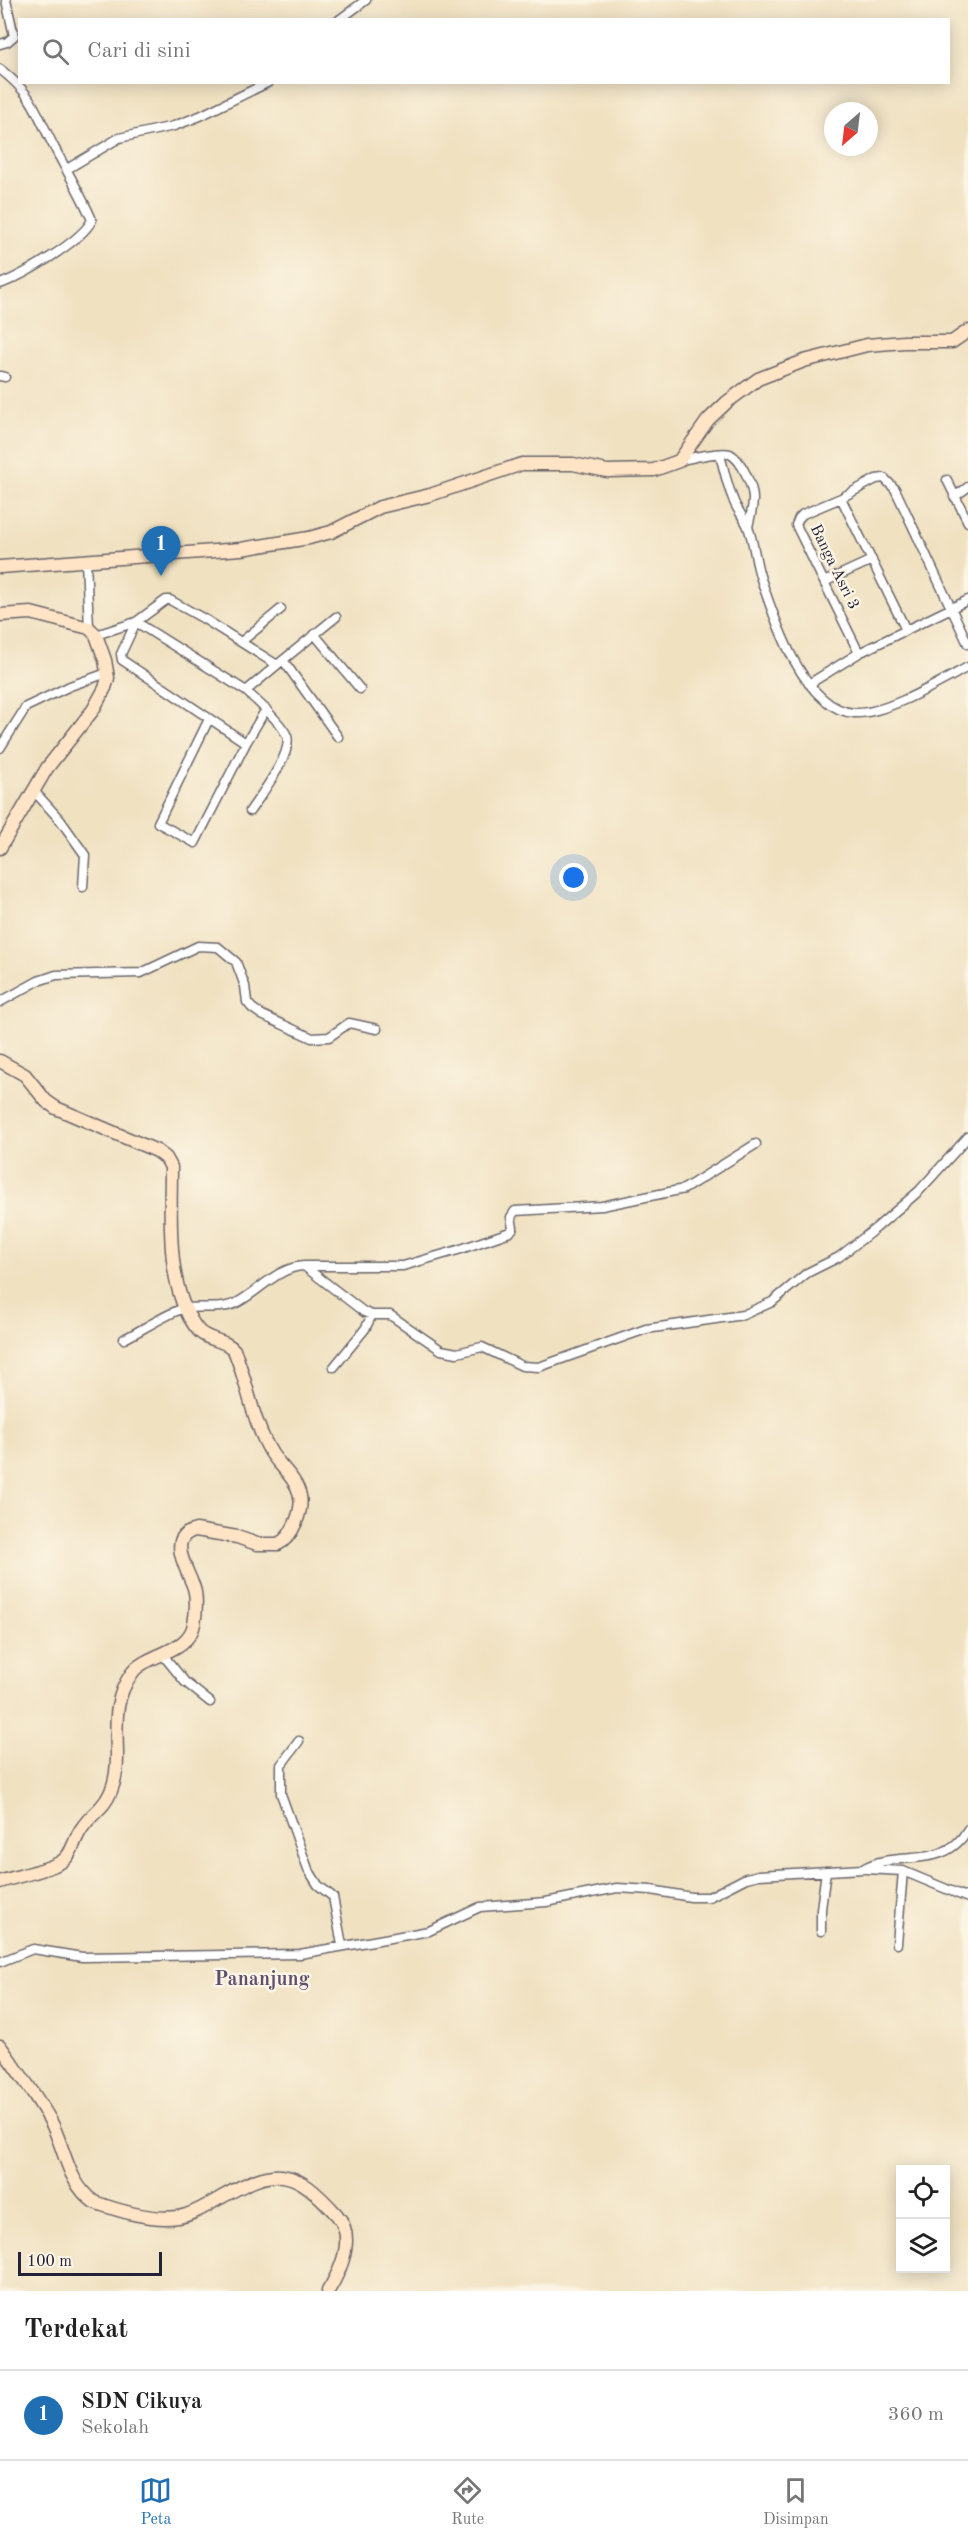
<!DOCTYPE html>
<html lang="id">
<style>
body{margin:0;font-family:"Old Standard TT",serif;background:#f6f6f6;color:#222}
.controls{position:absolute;right:18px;bottom:18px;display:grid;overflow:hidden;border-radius:0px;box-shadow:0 3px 15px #0003}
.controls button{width:54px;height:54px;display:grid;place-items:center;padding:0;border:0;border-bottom:2px solid #e0e0e0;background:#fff;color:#222;font:30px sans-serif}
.compass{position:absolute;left:824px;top:102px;width:54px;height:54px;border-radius:50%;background:#fff;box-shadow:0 3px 15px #0003;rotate:208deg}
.scale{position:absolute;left:18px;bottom:15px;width:144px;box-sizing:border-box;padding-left:6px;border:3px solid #22223b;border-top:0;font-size:16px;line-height:21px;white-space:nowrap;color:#22223b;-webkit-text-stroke:4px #fcf5e5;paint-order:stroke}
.you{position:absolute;left:574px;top:878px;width:21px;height:21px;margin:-15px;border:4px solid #fff;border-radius:50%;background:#1a73e8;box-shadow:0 0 0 9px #1a73e833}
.badge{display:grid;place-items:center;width:39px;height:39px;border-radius:50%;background:#1f6fb2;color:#fff;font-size:20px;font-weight:700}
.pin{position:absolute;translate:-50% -50px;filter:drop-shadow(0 2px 3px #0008)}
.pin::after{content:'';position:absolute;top:32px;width:21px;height:18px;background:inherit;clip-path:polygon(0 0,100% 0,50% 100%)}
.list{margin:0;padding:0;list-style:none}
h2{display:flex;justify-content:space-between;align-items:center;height:78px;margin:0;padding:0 24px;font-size:26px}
h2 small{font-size:20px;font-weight:400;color:#767676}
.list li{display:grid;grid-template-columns:39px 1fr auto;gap:18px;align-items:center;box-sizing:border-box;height:90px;padding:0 24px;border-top:2px solid #e0e0e0}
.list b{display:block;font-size:22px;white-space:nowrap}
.list p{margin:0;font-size:20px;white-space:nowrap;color:#767676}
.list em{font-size:20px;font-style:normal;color:#767676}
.icon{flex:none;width:33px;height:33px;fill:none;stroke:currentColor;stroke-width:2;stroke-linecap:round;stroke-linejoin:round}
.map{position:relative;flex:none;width:968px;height:2291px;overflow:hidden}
.search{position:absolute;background:#fff;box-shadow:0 3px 15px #0003;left:18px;right:18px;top:18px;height:66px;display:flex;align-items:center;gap:15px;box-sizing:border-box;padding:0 21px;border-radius:0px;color:#767676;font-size:22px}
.sheet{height:168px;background:#fff}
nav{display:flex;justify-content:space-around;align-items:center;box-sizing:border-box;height:84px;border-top:2px solid #e0e0e0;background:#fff;font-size:16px;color:#767676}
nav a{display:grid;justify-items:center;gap:3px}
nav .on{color:#1f6fb2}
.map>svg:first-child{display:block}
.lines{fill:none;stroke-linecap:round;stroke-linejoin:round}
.street-casing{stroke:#6a656a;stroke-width:11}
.secondary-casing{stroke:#6a656a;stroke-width:15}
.street{stroke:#fff;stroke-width:8}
.secondary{stroke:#ffe4c6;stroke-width:12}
.labels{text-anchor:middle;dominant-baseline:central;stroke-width:5;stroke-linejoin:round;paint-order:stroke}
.street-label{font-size:16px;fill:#22223b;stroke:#fcf5e5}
.quarter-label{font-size:20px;font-weight:bold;fill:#5f5070;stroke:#fcf5e5}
</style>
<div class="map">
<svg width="968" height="2291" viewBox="0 0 968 2291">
<rect width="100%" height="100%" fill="#fcf5e5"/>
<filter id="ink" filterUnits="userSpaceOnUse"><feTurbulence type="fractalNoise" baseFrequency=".0167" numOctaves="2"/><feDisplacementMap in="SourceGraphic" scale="12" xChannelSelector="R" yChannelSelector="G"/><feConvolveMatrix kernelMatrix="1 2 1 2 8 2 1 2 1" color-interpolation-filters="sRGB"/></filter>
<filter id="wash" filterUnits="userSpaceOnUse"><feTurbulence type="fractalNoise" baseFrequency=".008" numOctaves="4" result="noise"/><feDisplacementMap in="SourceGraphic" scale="24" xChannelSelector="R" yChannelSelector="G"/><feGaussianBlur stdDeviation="1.35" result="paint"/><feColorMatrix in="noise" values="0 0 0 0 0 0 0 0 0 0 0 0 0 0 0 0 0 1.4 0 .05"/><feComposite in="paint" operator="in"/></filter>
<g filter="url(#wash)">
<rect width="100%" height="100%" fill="#f0e1c1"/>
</g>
<g filter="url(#ink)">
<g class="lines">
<!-- street casing -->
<g class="street-casing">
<path id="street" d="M339,20L366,0
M0,44L7,42L14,36L6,0
M0,69C34,96 34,108 53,145C66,170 81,194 92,220C82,241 22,276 0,284
M67,169L119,138L174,126L200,116L269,82
M0,376L5,377
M720,455C724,469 727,485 733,499C736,509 744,517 748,527C754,543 755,560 760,576C774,618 803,709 854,713C885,715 940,682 968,667
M679,461C689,458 721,451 730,454C742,460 753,487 753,499C753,508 750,518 748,527
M947,480L968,522
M954,497L968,487
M841,498L906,630
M86,561L89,628
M824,582L872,560
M96,635L136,622L166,600H170L206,620L277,665L336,617
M315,635L360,689
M241,642L281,609
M859,653L796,525L799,518L803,514L841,498L876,479L884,478L895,489L968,644
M283,660L338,737
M809,684L859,653L968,600
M246,691C257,701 282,723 287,736C293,754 260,796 250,811
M209,719L158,823L195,843L246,743L122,660L121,654L136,622L246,691L277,665
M246,743L266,709
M0,748L26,707L70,686L107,673
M34,791L61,821L85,855L83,887
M0,1002L38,981L56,975L141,973L198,946L218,947L236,962L245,986L247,1002L252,1008L262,1015L312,1038L329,1037L349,1023L377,1029
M304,1266H403L458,1250L510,1232L513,1228L511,1217L515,1211L602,1206L684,1189L756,1144
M124,1339C137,1333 174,1309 186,1308C204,1306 224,1311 240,1301C261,1289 279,1267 304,1266L364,1312L372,1315H390L441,1350L457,1353L482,1347L522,1366L539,1367L646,1329L743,1315L772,1302L807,1273L839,1257L876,1228L919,1191L968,1137
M334,1367L365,1329L372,1315
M163,1655L185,1682L210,1702
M299,1741L281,1765V1794L308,1869L318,1885L333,1897L342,1945
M866,1869L903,1871L968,1898
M821,1931V1909L826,1871
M897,1944L903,1871
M0,1962L33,1949L82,1957L300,1954L429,1931L480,1907L546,1902L617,1888L651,1890L691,1897H709L746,1878L759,1875L863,1869C897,1848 943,1873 968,1829"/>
</g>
<!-- secondary casing -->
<g class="secondary-casing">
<path id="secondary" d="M0,567L241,549L309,538L331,532L380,507L430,495L522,464H573L607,471L654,470L679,461L708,420L727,402L758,379L804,361L867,345L904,342H952L968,331
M0,615L31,613L89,628L96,635L105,660L108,678L105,688L93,710L47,768L0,848
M0,1061L25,1075L46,1101L56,1108L157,1151L166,1158L171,1167C171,1215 165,1290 198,1330C207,1341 225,1339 234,1350C248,1383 252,1422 272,1454C281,1467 297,1480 300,1496C303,1511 292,1538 278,1544H257L237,1537L196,1530C165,1537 188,1570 194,1588C197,1598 196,1614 194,1624C189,1653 145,1654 132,1673C112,1701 117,1727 117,1757C117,1774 113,1795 100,1808C94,1814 87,1820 82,1828C74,1838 73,1855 61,1862C43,1872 19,1875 0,1882
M0,2046C17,2070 36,2095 50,2120C65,2147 67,2183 94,2202C119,2211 151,2221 178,2217C193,2215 207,2205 220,2198C276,2166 293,2166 337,2215C356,2237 341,2270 328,2291"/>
</g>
<!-- street -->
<use href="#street" class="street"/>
<!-- secondary -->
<use href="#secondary" class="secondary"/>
</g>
</g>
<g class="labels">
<!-- street labels -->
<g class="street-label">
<text transform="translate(834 567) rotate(64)">Banga Asri 3</text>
</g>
<!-- quarter labels -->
<g class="quarter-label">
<text x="262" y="1980">Pananjung</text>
</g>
</g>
</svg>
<div class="controls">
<button><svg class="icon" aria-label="locate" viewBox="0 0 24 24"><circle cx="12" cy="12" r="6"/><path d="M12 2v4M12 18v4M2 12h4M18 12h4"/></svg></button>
<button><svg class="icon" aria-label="layers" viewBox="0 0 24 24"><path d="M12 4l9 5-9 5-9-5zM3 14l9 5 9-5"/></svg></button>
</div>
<svg class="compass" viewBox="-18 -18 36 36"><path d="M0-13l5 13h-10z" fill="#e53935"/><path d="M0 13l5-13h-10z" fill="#767676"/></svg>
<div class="scale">100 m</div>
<div class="you"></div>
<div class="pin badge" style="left:161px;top:576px">1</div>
<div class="search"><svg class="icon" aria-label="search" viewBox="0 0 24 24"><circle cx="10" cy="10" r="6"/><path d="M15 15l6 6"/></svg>Cari di sini</div>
</div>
<section class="sheet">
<h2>Terdekat<small></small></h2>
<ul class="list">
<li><span class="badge">1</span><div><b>SDN Cikuya</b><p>Sekolah</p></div><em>360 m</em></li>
</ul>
</section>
<nav>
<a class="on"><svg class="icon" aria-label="map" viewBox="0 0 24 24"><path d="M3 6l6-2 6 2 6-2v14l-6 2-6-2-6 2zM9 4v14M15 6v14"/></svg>Peta</a>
<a><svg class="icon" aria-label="directions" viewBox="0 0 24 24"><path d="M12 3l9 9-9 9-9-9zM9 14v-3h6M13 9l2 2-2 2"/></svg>Rute</a>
<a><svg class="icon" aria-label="saved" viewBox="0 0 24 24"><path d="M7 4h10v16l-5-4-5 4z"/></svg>Disimpan</a>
</nav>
